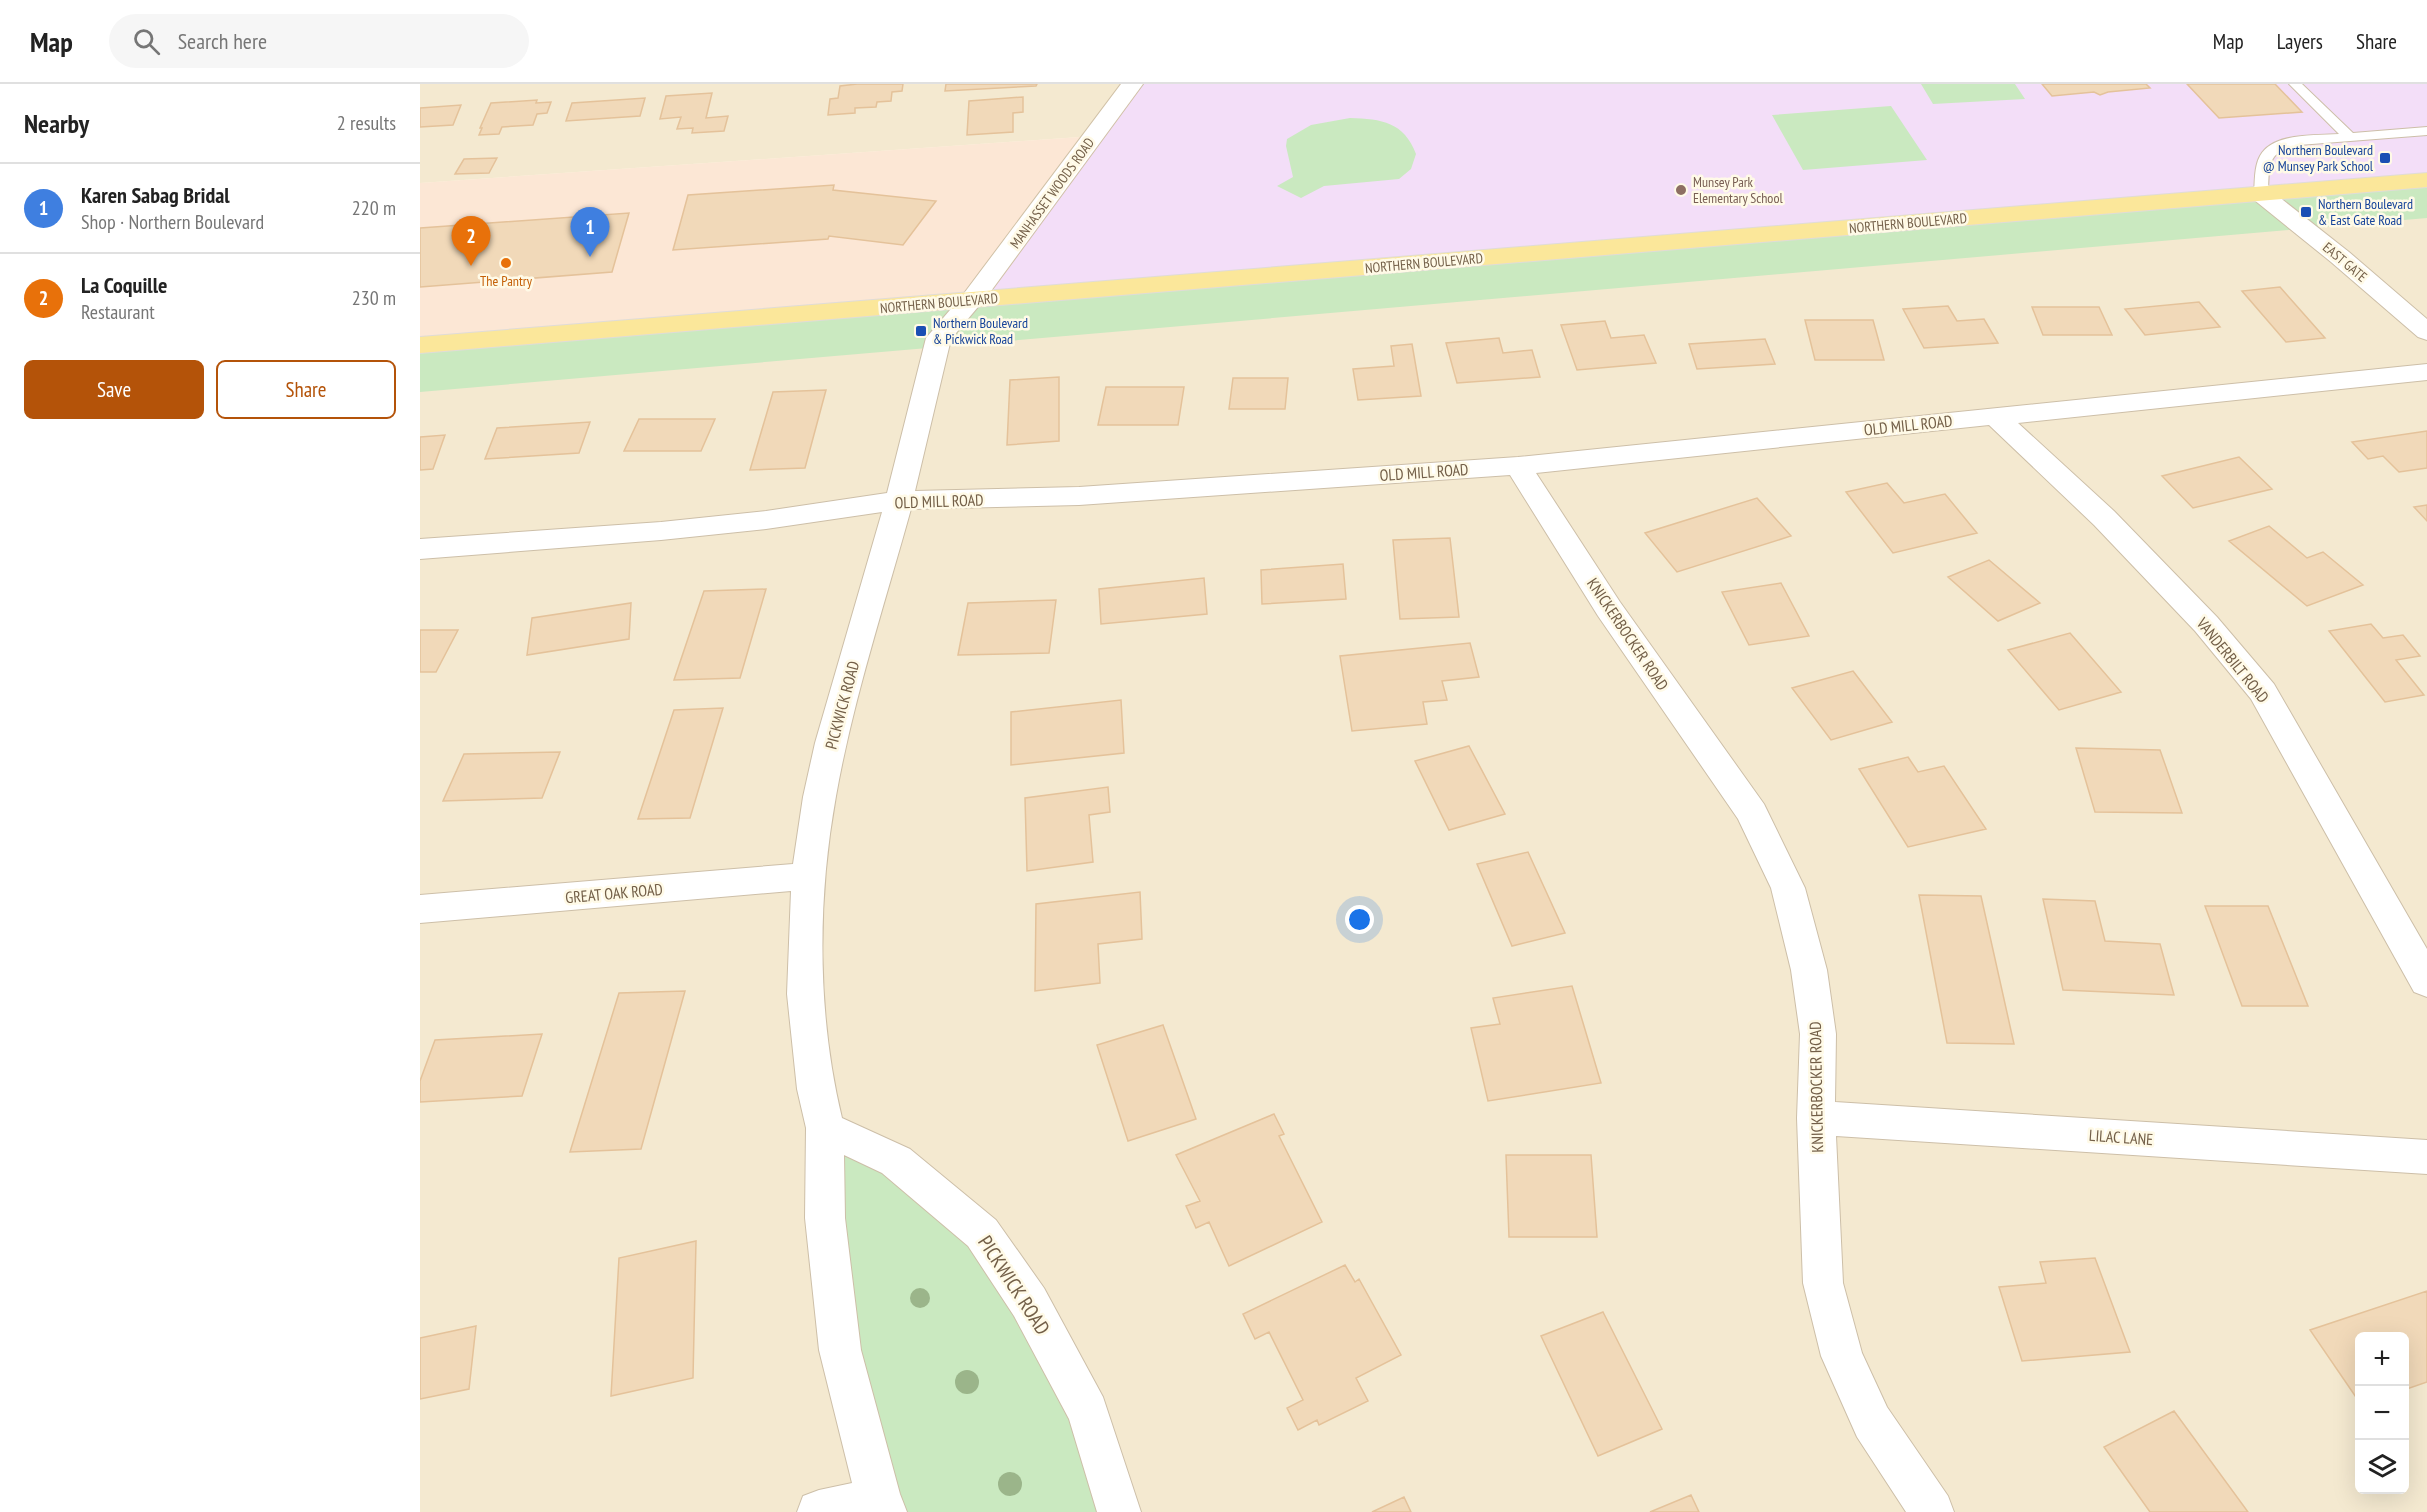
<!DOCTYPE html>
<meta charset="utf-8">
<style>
body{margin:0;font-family:"PT Sans Narrow",sans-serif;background:#f6f6f6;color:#222}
.controls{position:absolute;right:18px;bottom:18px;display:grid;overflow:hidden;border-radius:9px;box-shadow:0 6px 24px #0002}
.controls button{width:54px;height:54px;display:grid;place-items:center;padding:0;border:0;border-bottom:2px solid #e0e0e0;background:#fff;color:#222;font:30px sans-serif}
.you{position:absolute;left:940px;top:836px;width:21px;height:21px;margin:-15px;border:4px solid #fff;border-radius:50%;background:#1a73e8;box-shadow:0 0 0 9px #1a73e833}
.badge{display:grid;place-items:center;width:39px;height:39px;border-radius:50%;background:#b45309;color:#fff;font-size:20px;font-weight:700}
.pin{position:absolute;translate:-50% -50px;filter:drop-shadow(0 2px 3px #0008)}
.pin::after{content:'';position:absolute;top:32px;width:21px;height:18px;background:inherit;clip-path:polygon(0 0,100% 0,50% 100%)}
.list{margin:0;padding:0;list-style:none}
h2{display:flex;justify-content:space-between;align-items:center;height:78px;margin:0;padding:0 24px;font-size:26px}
h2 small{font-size:20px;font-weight:400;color:#767676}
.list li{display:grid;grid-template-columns:39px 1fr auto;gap:18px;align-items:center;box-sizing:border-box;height:90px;padding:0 24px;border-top:2px solid #e0e0e0}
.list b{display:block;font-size:22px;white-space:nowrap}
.list p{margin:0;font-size:20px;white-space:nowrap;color:#767676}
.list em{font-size:20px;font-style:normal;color:#767676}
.actions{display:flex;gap:12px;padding:18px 24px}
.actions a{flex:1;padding:14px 0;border:2px solid #b45309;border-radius:9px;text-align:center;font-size:21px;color:#b45309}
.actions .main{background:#b45309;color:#fff}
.icon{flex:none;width:33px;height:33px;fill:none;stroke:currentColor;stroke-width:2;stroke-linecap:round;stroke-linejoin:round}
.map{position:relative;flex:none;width:2007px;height:1428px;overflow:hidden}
header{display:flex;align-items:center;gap:36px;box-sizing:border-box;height:84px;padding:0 30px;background:#fff;border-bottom:2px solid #e0e0e0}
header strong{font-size:28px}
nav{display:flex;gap:33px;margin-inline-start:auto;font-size:21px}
.search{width:420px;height:54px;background:#f6f6f6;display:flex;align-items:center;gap:15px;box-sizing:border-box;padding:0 21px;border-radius:33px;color:#767676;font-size:22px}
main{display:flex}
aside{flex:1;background:#fff}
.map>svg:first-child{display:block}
.residential{fill:#f4e9d0;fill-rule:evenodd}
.commercial{fill:#fce7d5}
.education{fill:#f3def8}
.green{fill:#cae9c0}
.building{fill:#f1d9b9;stroke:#e4c29a;stroke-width:1.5}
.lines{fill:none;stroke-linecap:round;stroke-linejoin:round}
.lane-casing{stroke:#cdbfa8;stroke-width:2}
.street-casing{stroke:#cdbfa8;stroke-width:2}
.secondary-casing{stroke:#d0c0a6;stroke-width:2}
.primary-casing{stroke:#e0dcd7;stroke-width:2}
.lane{fill:#fff;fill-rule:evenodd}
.street{fill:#fff;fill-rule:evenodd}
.secondary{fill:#fff;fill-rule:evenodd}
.primary{fill:#fbe79a;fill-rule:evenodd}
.tree{fill:#9bb58a}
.transit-dot{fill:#1a4fb4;stroke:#fffae7;stroke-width:2}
.education-dot{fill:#8d6e63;stroke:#fffae7;stroke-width:2}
.food-dot{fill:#e8710a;stroke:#fffae7;stroke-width:2}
.labels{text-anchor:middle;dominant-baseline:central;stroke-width:5;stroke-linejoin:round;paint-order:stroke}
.far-transit-label{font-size:14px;fill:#164399;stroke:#fffae7;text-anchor:start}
.far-education-label{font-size:14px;fill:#785e54;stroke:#fffae7;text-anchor:start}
.far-street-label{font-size:14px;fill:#735f48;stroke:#fffae7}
.far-food-label{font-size:14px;fill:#c56008;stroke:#fffae7}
.street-label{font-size:16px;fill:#735f48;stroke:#fffae7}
.near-street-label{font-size:20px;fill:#735f48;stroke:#fffae7}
</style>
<header>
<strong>Map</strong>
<div class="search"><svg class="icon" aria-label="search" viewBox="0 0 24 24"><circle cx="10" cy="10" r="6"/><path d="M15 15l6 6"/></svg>Search here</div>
<nav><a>Map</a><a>Layers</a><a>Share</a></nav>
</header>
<main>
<aside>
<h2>Nearby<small>2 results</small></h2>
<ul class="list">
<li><span class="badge" style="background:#3f7fe0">1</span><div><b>Karen Sabag Bridal</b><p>Shop · Northern Boulevard</p></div><em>220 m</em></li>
<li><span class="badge" style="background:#e8710a">2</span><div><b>La Coquille</b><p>Restaurant</p></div><em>230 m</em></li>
</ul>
<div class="actions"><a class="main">Save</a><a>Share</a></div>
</aside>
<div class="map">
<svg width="2007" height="1428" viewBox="0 0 2007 1428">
<rect width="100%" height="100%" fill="#fcf6e1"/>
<!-- residential -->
<path class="residential" d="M0,0H712L674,52L0,99Z
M2007,96V1428H0V261ZM1940,1252H1984V1406H1940Z"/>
<!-- commercial -->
<path class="commercial" d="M674,52L551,217L0,261V99Z"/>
<!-- education -->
<path class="education" d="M712,0H2007V96L551,217Z"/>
<!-- green -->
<path class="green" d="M1501,0H1595L1605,15L1513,20Z
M1471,22L1507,76L1383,86L1352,31Z
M930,34C962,35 984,38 996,70L991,85L979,95L904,102L881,114L857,102L873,93L866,62L867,55L891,41Z
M2007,96V134L0,308V261Z
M405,1044L562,1149L699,1428H465Z"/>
<!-- building -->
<path class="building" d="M437,0H483L482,7L472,8L471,17L457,18L456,23L435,24V29L408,31L410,15L418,14L420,2Z
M526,0H617L616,2L525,7Z
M1622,0H1726L1730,4L1688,8L1680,11L1674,8L1632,12Z
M1767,0H1855L1882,28L1799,34Z
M292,9L286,34L308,32L304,47L272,49L273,44L257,45L261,33L240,35L246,12Z
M603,13V28L593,29V48L547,51L549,17Z
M225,14L220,32L146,37L152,19Z
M117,16L116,19L131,18L127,29L117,30L113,41L82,43L79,50L59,51L62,44H60L71,19Z
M41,21L33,41L0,43V24Z
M77,74L69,89L35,90L44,75Z
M414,101L413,106L516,117L483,161L409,152L408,155L253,166L268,111Z
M209,129L192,188L0,203V144Z
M1860,203L1905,254L1866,258L1822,207Z
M1779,218L1800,243L1725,251L1705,225Z
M1528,222L1537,237L1564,235L1578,259L1504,264L1483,225Z
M1612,223H1679L1692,251H1623Z
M1385,236H1453L1464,276H1395Z
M1185,237L1191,254L1224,251L1236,279L1157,286L1141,241Z
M1079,254L1083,269L1112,266L1120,293L1037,299L1026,259Z
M1345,255L1355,280L1277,285L1269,260Z
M992,260L1001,312L938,316L933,285L974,282L971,262Z
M639,293V357L587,361L590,296Z
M813,294H868L865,325H809Z
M686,303H764L758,341H678Z
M406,306L385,384L330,386L353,308Z
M219,335H295L281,367H204Z
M170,338L159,369L65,375L77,344Z
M2007,347V384L1979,388L1963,372L1948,375L1932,358Z
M25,351L13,385L0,386V353Z
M1819,373L1852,405L1773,424L1742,392Z
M1467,399L1484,419L1525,410L1557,449L1473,469L1426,408Z
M1337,414L1371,452L1257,488L1225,449Z
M2007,421V437L1994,423Z
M1849,442L1887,474L1903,468L1943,501L1887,522L1809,457Z
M1030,454L1039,533L980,535L973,456Z
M1569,476L1620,519L1578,537L1528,493Z
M923,480L926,515L842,520L841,486Z
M784,494L787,530L681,540L679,505Z
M1361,499L1389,552L1329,561L1302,508Z
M346,505L320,594L254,596L284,507Z
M636,516L629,569L538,571L548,519Z
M211,519L209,555L107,571L112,534Z
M1951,540L1963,554L1983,551L2000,572L1976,576L2004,611L1965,618L1909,547Z
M0,546H38L16,588H0Z
M1650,549L1701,608L1639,626L1588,566Z
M1050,559L1059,593L1022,597L1027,616L1003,618L1007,640L932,647L920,572Z
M1433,587L1472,638L1411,656L1372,604Z
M701,616L704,669L591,681V628Z
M303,624L270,734L218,735L254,626Z
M1049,662L1085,730L1029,746L995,677Z
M1656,664L1740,666L1762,729L1675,728Z
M140,668L122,714L23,717L44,670Z
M1488,673L1498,688L1524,682L1566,745L1488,763L1439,685Z
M688,703L690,728L669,731L673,778L607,787L605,714Z
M1108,768L1145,849L1092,862L1057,780Z
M720,808L722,855L678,860L680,899L615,907L616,820Z
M1499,811L1561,812L1594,960L1527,959Z
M1623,815L1675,817L1685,857L1740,860L1754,911L1643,906Z
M1785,822H1848L1888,922H1822Z
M1152,902L1181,999L1068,1017L1051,944L1080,940L1073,914Z
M265,907L221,1065L150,1068L199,909Z
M743,941L776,1035L708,1057L677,961Z
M122,950L102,1012L0,1018V997L15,956Z
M854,1030L864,1050L859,1052L902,1138L809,1182L789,1138L776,1144L766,1122L780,1117L756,1071Z
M1086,1071H1171L1177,1153H1089Z
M276,1157L273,1294L191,1312L199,1174Z
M1675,1174L1710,1268L1602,1277L1579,1203L1626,1199L1620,1178Z
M925,1181L935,1198L939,1195L981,1271L936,1294L948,1317L899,1341L897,1336L878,1346L867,1324L883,1316L849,1248L835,1255L823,1230Z
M2007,1207V1298L1984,1306V1252H1940V1319L1890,1246Z
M1183,1228L1242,1345L1178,1372L1121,1252Z
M56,1242L49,1305L0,1315V1254Z
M1754,1327L1828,1428H1730L1684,1363Z
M1271,1411L1279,1428H1230Z
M984,1413L991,1428H952Z"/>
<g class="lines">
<!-- lane casing -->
<g class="lane-casing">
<path id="lane" d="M1869,0H1882L1933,49L2007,43V51L1879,61C1847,67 1849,81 1848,110L1841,114L1836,113L1834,110C1835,98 1834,83 1840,72C1853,48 1896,52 1919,50Z"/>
</g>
<!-- street casing -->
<g class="street-casing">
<path id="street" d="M1841,103L1849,105L1929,168L2007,235V256L1998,253L1911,178L1833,115L1829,110L1833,105Z
M551,210L560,212L563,217L531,255L495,407L659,403L1098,373L2007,280V296L1598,339L1694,427L1797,533L1854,600L2007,865V913L1994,908L1831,615L1775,547L1674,441L1569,341L1116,389L1200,518L1344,720L1385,804L1407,886L1416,950L1415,1018L2007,1056V1090L1416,1052L1423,1199L1442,1269L1467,1323L1528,1412L1534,1428H1486L1437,1353L1401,1272L1383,1199L1377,1034L1380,950L1371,886L1351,804L1318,735L1178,532L1090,391L659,421L491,425C465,519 433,616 416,712C397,817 397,930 422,1034L490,1065L576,1136L624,1204L683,1313L721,1428H677L649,1335L594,1232L548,1162L462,1089L424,1071L425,1134L441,1266L480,1410L487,1428H377L383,1412L399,1406L432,1399L399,1266L385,1134L386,1044L377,1005L367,910L371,807L0,839V811L373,780L383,713L395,659L462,428L346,445L241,456L0,475V455L241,438L346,427L467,409L506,254L542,212Z"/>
</g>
<!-- secondary casing -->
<g class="secondary-casing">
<path id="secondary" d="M701,0H723L560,222L551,224L542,222L539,217L542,212Z"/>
</g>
<!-- primary casing -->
<g class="primary-casing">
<path id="primary" d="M2007,89V103L0,269V253Z"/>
</g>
<!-- lane -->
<use href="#lane" class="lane"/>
<!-- street -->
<use href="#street" class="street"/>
<!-- secondary -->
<use href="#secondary" class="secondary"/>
<!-- primary -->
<use href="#primary" class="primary"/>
</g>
<!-- trees -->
<g class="tree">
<circle cx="500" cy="1214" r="10"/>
<circle cx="547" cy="1298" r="12"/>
<circle cx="590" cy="1400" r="12"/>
</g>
<!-- markers -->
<g class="transit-dot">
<rect x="1959" y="68" width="12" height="12" rx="3"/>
<rect x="1880" y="122" width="12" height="12" rx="3"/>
<rect x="495" y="241" width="12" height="12" rx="3"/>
</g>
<circle class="education-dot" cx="1261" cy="106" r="6"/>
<circle class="food-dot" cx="86" cy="179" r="6"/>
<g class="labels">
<!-- far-transit labels -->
<g class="far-transit-label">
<text x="1953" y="66" text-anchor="end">Northern Boulevard<tspan x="1953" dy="16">@ Munsey Park School</tspan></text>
<text x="1898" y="120">Northern Boulevard<tspan x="1898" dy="16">&amp; East Gate Road</tspan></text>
<text x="513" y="239">Northern Boulevard<tspan x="513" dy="16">&amp; Pickwick Road</tspan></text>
</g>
<!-- far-education labels -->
<g class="far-education-label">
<text x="1273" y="98">Munsey Park<tspan x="1273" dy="16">Elementary School</tspan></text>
</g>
<!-- far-street labels -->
<g class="far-street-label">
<text transform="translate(632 109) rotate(-54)">MANHASSET WOODS ROAD</text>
<text transform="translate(1488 139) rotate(-5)">NORTHERN BOULEVARD</text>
<text transform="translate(1925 178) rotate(40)">EAST GATE</text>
<text transform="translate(1004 179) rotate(-5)">NORTHERN BOULEVARD</text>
<text transform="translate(519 219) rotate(-5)">NORTHERN BOULEVARD</text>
</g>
<!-- far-food labels -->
<g class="far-food-label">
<text x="86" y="197">The Pantry</text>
</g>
<!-- street labels -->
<g class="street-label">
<text transform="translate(1488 341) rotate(-6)">OLD MILL ROAD</text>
<text transform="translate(1004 388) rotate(-4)">OLD MILL ROAD</text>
<text transform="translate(519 417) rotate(-2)">OLD MILL ROAD</text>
<text transform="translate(1208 550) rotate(56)">KNICKERBOCKER ROAD</text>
<text transform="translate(1813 576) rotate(51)">VANDERBILT ROAD</text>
<text transform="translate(422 621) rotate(-75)">PICKWICK ROAD</text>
<text transform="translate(194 809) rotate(-5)">GREAT OAK ROAD</text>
<text transform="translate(1396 1003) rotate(-91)">KNICKERBOCKER ROAD</text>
<text transform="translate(1701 1053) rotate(4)">LILAC LANE</text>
</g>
<!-- near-street labels -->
<g class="near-street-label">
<text transform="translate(594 1201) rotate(57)">PICKWICK ROAD</text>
</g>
</g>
</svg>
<div class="controls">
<button>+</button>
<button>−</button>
<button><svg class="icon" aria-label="layers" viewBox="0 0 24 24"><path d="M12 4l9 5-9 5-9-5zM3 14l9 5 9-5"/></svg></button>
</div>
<div class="you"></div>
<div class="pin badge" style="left:170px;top:173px;background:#3f7fe0">1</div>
<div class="pin badge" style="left:51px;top:182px;background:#e8710a">2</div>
</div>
</main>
